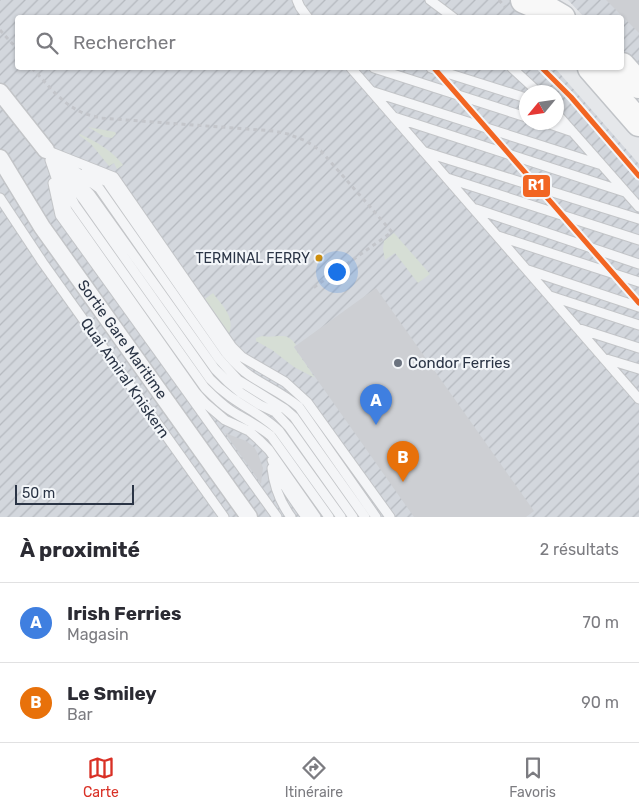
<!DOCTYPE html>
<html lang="fr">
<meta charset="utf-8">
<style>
body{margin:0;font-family:Rubik,sans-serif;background:#f2f2f3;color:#2b2b33}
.compass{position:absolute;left:519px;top:85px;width:45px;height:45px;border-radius:50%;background:#fff;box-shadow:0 1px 4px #0004;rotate:241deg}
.scale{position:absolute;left:15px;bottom:12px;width:119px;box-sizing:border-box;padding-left:5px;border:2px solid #2a3445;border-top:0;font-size:14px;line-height:18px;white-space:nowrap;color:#2a3445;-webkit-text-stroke:4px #f3f6f9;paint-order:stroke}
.you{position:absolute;left:336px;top:271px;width:18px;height:18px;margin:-12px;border:4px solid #fff;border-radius:50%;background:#1a73e8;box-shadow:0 0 0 8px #1a73e833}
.badge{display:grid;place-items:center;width:32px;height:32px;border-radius:50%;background:#d93025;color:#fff;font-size:16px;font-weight:700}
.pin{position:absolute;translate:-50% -41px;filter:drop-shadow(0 1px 2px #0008)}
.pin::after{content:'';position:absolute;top:26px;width:18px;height:15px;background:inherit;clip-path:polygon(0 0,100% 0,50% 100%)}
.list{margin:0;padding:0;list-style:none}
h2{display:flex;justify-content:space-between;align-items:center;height:65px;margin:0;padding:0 20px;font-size:21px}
h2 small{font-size:16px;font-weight:400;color:#7c7c81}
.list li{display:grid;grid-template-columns:32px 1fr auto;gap:15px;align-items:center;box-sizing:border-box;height:80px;padding:0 20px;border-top:1px solid #e1e1e2}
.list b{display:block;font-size:19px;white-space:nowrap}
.list p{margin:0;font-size:16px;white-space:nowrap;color:#7c7c81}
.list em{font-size:16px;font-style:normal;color:#7c7c81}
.icon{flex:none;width:28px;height:28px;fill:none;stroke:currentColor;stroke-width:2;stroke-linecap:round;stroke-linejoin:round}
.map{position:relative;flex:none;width:639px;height:517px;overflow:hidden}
.search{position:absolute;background:#fff;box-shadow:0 1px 4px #0004;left:15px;right:15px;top:15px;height:55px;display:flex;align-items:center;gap:12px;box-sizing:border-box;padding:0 18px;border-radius:5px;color:#7c7c81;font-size:19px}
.sheet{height:225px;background:#fff}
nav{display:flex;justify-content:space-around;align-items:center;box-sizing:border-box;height:70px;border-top:1px solid #e1e1e2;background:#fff;font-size:14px;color:#7c7c81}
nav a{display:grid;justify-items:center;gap:2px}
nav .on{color:#d93025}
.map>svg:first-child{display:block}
.industrial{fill:url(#industrial-furrows);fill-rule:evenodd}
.grass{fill:#d6ded5}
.building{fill:#cdcfd3}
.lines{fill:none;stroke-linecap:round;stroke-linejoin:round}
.service-casing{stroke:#c3c5c8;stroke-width:11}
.minor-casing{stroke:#c3c5c8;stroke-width:19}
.primary-casing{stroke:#c1c4c8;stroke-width:29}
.path{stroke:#c3c5ca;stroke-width:3;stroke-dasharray:4 4;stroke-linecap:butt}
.service{stroke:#f4f5f7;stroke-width:9}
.minor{stroke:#f4f5f7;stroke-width:16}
.primary{stroke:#f8f8f8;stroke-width:26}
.rail-1-casing{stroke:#f3f6f9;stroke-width:9}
.rail-1{stroke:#f26522;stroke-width:5}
.bus-dot{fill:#ce8f0e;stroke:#f3f6f9;stroke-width:2}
.poi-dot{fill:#6b737f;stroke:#f3f6f9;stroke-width:2}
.labels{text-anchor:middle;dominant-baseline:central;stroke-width:4.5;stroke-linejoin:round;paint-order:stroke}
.bus-label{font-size:14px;fill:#2a3445;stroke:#f3f6f9;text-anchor:end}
.street-label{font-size:15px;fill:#2a3445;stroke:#f3f6f9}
.poi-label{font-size:15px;fill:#2a3445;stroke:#f3f6f9;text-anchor:start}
.line-badge{stroke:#f3f6f9;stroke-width:2}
.badge-label{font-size:14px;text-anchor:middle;font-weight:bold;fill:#fff}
</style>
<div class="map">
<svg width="639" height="517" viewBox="0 0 639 517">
<defs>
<pattern id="industrial-furrows" width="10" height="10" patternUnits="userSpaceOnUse" patternTransform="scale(1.25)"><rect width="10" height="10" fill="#d3d7dd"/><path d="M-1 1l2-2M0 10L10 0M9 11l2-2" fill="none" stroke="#b5b9bf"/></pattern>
</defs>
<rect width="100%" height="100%" fill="#e5e7ea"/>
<!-- industrial -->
<path class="industrial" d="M0,0H527V18H18V68H555L639,164V517H0ZM526,92H556V122H526Z
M568,0H639V77L622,58V18L584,17Z"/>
<!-- grass -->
<path class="grass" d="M88,127L115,132L116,134L112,138L105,137Z
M80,134C96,142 112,150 123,165L117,169L114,163L109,166L91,144L79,135Z
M394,233L430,274L418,283L395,253L385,260L383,249L384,241Z
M213,293C223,307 235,316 229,334L205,299Z
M262,336C277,339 286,330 296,345L294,347L315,378L294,367L272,350L256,341V338Z"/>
<!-- building -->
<path class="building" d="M606,0H639V33Z
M376,288L534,511L526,517H414L294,347Z
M225,433L246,441L254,447L258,454L263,468L261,484Z"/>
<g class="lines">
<!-- service casing -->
<g class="service-casing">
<path id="service" d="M297,0L300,7L308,18
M430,0L454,18
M351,68L639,399
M374,68L526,117
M431,68L526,98
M512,68L538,92
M374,92L602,165
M556,113L639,207
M394,117L625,192
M544,122L573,132
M46,150L114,177L232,347L242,357L285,382L307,402L390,517
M425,152L639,219
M52,158L83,199L210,379C223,393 238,402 254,412C263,418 271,423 279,431L341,517
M58,159L99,188L219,359L238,380L285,409L294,417L365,517
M50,160L67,210L196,393L205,403L225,420L249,431L259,440L269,450L316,517
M68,171L90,194L215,369L228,382L241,393L260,405L275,412L289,427L353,517
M86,171L107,182L226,353C233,361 240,369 249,375C265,386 284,394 299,407L376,517
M59,175L75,205L205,388C213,396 221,404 230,410C244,419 258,425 271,436L329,517
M447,178L639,240
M53,183L60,215L277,517
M0,198L43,263L224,517
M476,209L639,264
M498,236L639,282
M528,270L639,307
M550,296L639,325
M577,328L639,348
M603,358L639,369
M272,460C280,481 293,499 306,517
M272,468C274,487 280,502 291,517"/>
</g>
<!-- minor casing -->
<g class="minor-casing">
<g id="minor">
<path d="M0,92L46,150"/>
<path id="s1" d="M0,158L42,227L249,517"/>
</g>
</g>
<!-- primary casing -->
<g class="primary-casing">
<path id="primary" d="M524,0L550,11L562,18
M622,66L639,85
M591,68L639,123"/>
</g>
<!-- path -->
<path class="path" d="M499,0L505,7
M0,30L18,50
M32,68C47,84 61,103 81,112C87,115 94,116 100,118L274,131L288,134L306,141L321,151L392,232L313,288"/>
<!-- service -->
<use href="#service" class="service"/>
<!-- minor -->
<use href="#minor" class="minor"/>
<!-- primary -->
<use href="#primary" class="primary"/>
<!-- rail-1 casing -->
<g class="rail-1-casing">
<path id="rail-1" d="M434,68L639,303
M542,68L571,97L639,176"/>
</g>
<!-- rail-1 -->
<use href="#rail-1" class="rail-1"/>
</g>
<!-- markers -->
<circle class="bus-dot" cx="319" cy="258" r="4.5"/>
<circle class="poi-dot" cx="398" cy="363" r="5"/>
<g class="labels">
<!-- bus labels -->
<g class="bus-label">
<text x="310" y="258">TERMINAL FERRY</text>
</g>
<!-- street labels -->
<g class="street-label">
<text stroke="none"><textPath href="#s1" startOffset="219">Sortie Gare Maritime</textPath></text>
<text transform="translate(125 378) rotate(55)">Quai Amiral Kniskern</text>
</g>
<!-- poi labels -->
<g class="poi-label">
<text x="408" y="363">Condor Ferries</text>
</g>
</g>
<rect class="line-badge" x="522" y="174" width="29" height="24" rx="5" fill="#f26522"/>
<g class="badge-label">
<text x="536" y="190">R1</text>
</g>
</svg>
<svg class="compass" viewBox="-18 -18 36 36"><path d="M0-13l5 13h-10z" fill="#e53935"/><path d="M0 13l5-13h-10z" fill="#7c7c81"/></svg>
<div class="scale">50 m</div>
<div class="you"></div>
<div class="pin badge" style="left:376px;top:425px;background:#3f7fe0">A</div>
<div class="pin badge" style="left:403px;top:482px;background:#e8710a">B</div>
<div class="search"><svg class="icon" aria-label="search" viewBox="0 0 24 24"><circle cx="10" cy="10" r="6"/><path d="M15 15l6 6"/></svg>Rechercher</div>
</div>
<section class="sheet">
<h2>À proximité<small>2 résultats</small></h2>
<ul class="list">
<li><span class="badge" style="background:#3f7fe0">A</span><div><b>Irish Ferries</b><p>Magasin</p></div><em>70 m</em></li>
<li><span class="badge" style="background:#e8710a">B</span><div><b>Le Smiley</b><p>Bar</p></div><em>90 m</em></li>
</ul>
</section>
<nav>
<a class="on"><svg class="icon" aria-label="map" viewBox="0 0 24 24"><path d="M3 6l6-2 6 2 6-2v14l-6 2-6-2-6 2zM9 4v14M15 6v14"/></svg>Carte</a>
<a><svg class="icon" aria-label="directions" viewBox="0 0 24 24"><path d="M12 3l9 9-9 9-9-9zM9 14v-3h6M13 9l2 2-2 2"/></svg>Itinéraire</a>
<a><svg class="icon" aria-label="saved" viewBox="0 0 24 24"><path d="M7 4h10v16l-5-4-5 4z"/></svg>Favoris</a>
</nav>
